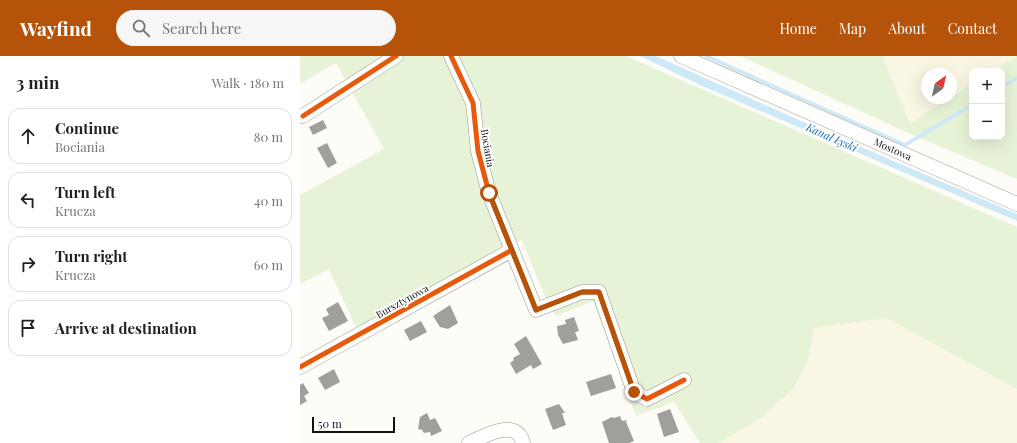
<!DOCTYPE html>
<meta charset="utf-8">
<style>
body{margin:0;font-family:"Playfair Display",serif;background:#f6f6f6;color:#202124}
.controls{position:absolute;right:12px;top:12px;display:grid;overflow:hidden;border-radius:8px;box-shadow:0 4px 16px #0002}
.controls button{width:36px;height:36px;display:grid;place-items:center;padding:0;border:0;border-bottom:1px solid #e0e0e0;background:#fff;color:#202124;font:20px sans-serif}
.compass{position:absolute;left:621px;top:12px;width:36px;height:36px;border-radius:50%;background:#fff;box-shadow:0 4px 16px #0002;rotate:34deg}
.scale{position:absolute;left:12px;bottom:10px;width:83px;box-sizing:border-box;padding-left:4px;border:2px solid #111;border-top:0;font-size:11px;line-height:14px;white-space:nowrap;color:#111;-webkit-text-stroke:3px #fff;paint-order:stroke}
.stop{position:absolute;width:12px;height:12px;margin:-9px;border:3px solid #b45309;border-radius:50%;background:#fff}
.stop.end{background:#b45309;border-color:#fff;box-shadow:0 1px 4px #0008}
.list{margin:0;padding:0;list-style:none}
h2{display:flex;justify-content:space-between;align-items:center;height:52px;margin:0;padding:0 16px;font-size:17px}
h2 small{font-size:13px;font-weight:400;color:#757577}
.list li{display:grid;grid-template-columns:26px 1fr auto;gap:12px;align-items:center;box-sizing:border-box;height:56px;margin:0 8px 8px;padding:0 8px;border:1px solid #e0e0e0;border-radius:12px}
.list b{display:block;font-size:15px;white-space:nowrap}
.list p{margin:0;font-size:13px;white-space:nowrap;color:#757577}
.list em{font-size:13px;font-style:normal;color:#757577}
.icon{flex:none;width:22px;height:22px;fill:none;stroke:currentColor;stroke-width:2;stroke-linecap:round;stroke-linejoin:round}
.map{position:relative;flex:none;width:717px;height:387px;overflow:hidden}
header{display:flex;align-items:center;gap:24px;box-sizing:border-box;height:56px;padding:0 20px;background:#b45309;color:#fff}
header strong{font-size:19px}
nav{display:flex;gap:22px;margin-inline-start:auto;font-size:14px}
.search{width:280px;height:36px;background:#f6f6f6;display:flex;align-items:center;gap:10px;box-sizing:border-box;padding:0 14px;border-radius:22px;color:#757577;font-size:15px}
main{display:flex}
aside{flex:1;background:#fff}
.map>svg:first-child{display:block}
.farmland{fill:#f9f7e4}
.green{fill:#e7f3d7}
.water{fill:#cde8f7}
.lines{fill:none;stroke-linecap:round;stroke-linejoin:round}
.stream{stroke:#cde8f7;stroke-width:3.5}
.building{fill:#a19f9c}
.minor-casing{stroke:#979795;stroke-width:15}
.minor{stroke:#fffffe;stroke-width:14}
.cycleway-casing{stroke:#fff;stroke-width:8}
.cycleway{stroke:#e8590c;stroke-width:5}
.route{stroke:#b45309;stroke-width:5}
.labels{text-anchor:middle;dominant-baseline:central;stroke-width:4;stroke-linejoin:round;paint-order:stroke}
.street-label{font-size:10px;fill:#111;stroke:#fff}
.water-label{font-size:11px;font-style:italic;fill:#1768a6;stroke:#fff}
</style>
<header>
<strong>Wayfind</strong>
<div class="search"><svg class="icon" aria-label="search" viewBox="0 0 24 24"><circle cx="10" cy="10" r="6"/><path d="M15 15l6 6"/></svg>Search here</div>
<nav><a>Home</a><a>Map</a><a>About</a><a>Contact</a></nav>
</header>
<main>
<aside>
<h2>3 min<small>Walk · 180 m</small></h2>
<ul class="list">
<li><svg class="icon" aria-label="ahead" viewBox="0 0 24 24"><path d="M12 20V5M6 11l6-6 6 6"/></svg><div><b>Continue</b><p>Bociania</p></div><em>80 m</em></li>
<li><svg class="icon" aria-label="left" viewBox="0 0 24 24"><path d="M17 20v-9H6M10 6l-5 5 5 5"/></svg><div><b>Turn left</b><p>Krucza</p></div><em>40 m</em></li>
<li><svg class="icon" aria-label="right" viewBox="0 0 24 24"><path d="M7 20v-9h11M14 6l5 5-5 5"/></svg><div><b>Turn right</b><p>Krucza</p></div><em>60 m</em></li>
<li><svg class="icon" aria-label="arrive" viewBox="0 0 24 24"><path d="M6 21V4h12l-3 4 3 4H6"/></svg><div><b>Arrive at destination</b></div></li>
</ul>
</aside>
<div class="map">
<svg width="717" height="387" viewBox="0 0 717 387">
<rect width="100%" height="100%" fill="#fdfcf7"/>
<!-- farmland -->
<path class="farmland" d="M582,0H717L693,15H672V28L651,41V18H627V42H650L610,67Z
M585,262L717,333V387H419L461,362L508,305L514,272Z"/>
<!-- green -->
<path class="green" d="M0,0H326L717,171V333L586,262L514,272L508,305L493,333L461,362L419,387H400L374,346L336,360L293,245L256,260L247,246L222,184L58,276L29,213L0,228V139L84,93L36,7L0,28Z
M440,0H582L610,67L672,28V81H702V15H693L717,0V123L606,76Z"/>
<!-- water -->
<path class="water" d="M340,0H356L512,70L717,158V165L400,29Z"/>
<g class="lines">
<!-- stream -->
<path class="stream" d="M406,0L605,89L672,49
M702,31L717,22"/>
</g>
<!-- building -->
<path class="building" d="M23,64L27,72L13,79L9,71Z
M27,87L37,107L28,112L17,92Z
M38,246L48,265L29,275L22,262L29,259L26,253Z
M150,249L158,267L148,273L140,271L133,260Z
M274,261L279,275L275,276L278,284L263,288L258,279L257,270L266,268L265,264Z
M121,265L127,276L110,285L104,274Z
M226,280L242,308L233,313L231,309L216,318L210,307L214,304L213,302L220,298L214,288Z
M34,313L40,326L25,334L18,322Z
M311,318L316,332L291,340L286,326Z
M3,327L9,337L4,340L7,345L0,349V329Z
M259,348L265,357H262L266,369L253,374L245,353Z
M370,353L379,376L364,381L357,358Z
M127,357L130,364L135,362L142,375L131,380L130,376L124,377L122,374L118,373L120,361Z
M320,360L322,365L327,364L326,366L334,385L329,387H309L302,366L312,361L314,362Z"/>
<g class="lines">
<!-- minor casing -->
<g class="minor-casing">
<path id="minor" d="M151,0L173,47L178,95L189,137L236,254L282,236H299L334,336L347,343L384,324
M381,0L717,148
M3,60L96,0
M0,311L212,194
M169,387C184,380 217,361 223,387"/>
</g>
<!-- minor -->
<use href="#minor" class="minor"/>
<!-- cycleway casing -->
<g class="cycleway-casing">
<path id="cycleway" d="M151,0L173,47L178,95L189,137L236,254L282,236H299L334,336L347,343L384,324
M3,60L96,0
M0,311L212,194"/>
</g>
<!-- cycleway -->
<use href="#cycleway" class="cycleway"/>
</g>
<g class="lines">
<!-- route -->
<path class="route" d="M189,137L236,254L282,236H299L334,336"/>
</g>
<g class="labels">
<!-- street labels -->
<g class="street-label">
<text transform="translate(188 92) rotate(80)">Bociania</text>
<text transform="translate(593 93) rotate(24)">Mostowa</text>
<text transform="translate(102 245) rotate(-29)">Bursztynowa</text>
</g>
<!-- water labels -->
<g class="water-label">
<text transform="translate(532 81) rotate(24)">Kanał Łyski</text>
</g>
</g>
</svg>
<div class="controls">
<button>+</button>
<button>−</button>
</div>
<svg class="compass" viewBox="-18 -18 36 36"><path d="M0-13l5 13h-10z" fill="#e53935"/><path d="M0 13l5-13h-10z" fill="#757577"/></svg>
<div class="scale">50 m</div>
<div class="stop" style="left:189px;top:137px"></div>
<div class="stop end" style="left:334px;top:336px"></div>
</div>
</main>
